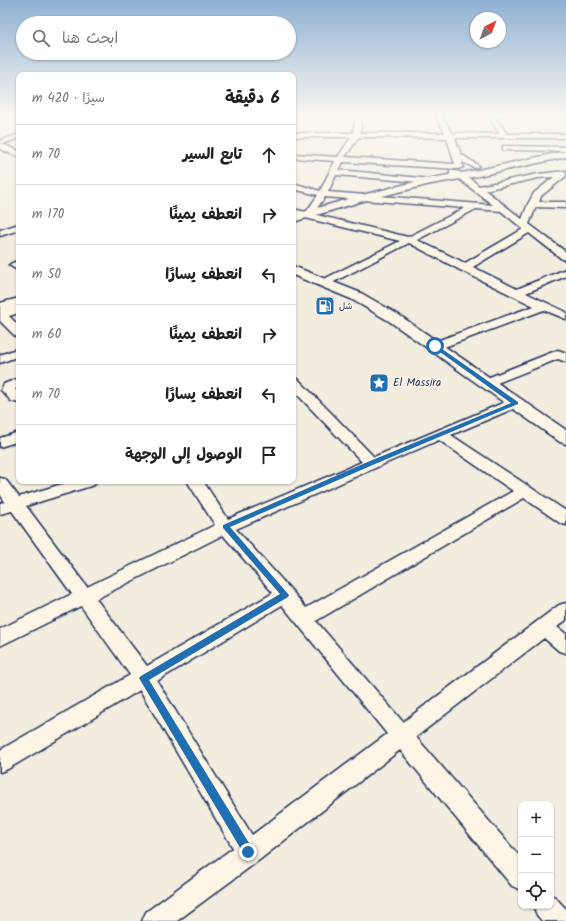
<!DOCTYPE html>
<html lang="ar">
<meta charset="utf-8">
<style>
body{margin:0;font-family:Kalam,"Playpen Sans Arabic",sans-serif;background:#f6f6f6;color:#202124;direction:rtl}
.controls{position:absolute;right:12px;bottom:12px;display:grid;overflow:hidden;border-radius:8px;box-shadow:0 1px 3px #0004}
.controls button{width:36px;height:36px;display:grid;place-items:center;padding:0;border:0;border-bottom:1px solid #e0e0e0;background:#fff;color:#202124;font:20px sans-serif}
.compass{position:absolute;left:470px;top:12px;width:36px;height:36px;border-radius:50%;background:#fff;box-shadow:0 1px 3px #0004;rotate:41deg}
.stop{position:absolute;width:12px;height:12px;margin:-9px;border:3px solid #1f6fb2;border-radius:50%;background:#fff}
.stop.end{background:#1f6fb2;border-color:#fff;box-shadow:0 1px 4px #0008}
.list{margin:0;padding:0;list-style:none}
h2{display:flex;justify-content:space-between;align-items:center;height:52px;margin:0;padding:0 16px;font-size:17px}
h2 small{font-size:13px;font-weight:400;color:#757577}
.list li{display:grid;grid-template-columns:26px 1fr auto;gap:12px;align-items:center;box-sizing:border-box;height:60px;padding:0 16px;border-top:1px solid #e0e0e0}
.list b{display:block;font-size:15px;white-space:nowrap}
.list em{font-size:13px;font-style:normal;color:#757577}
.icon{flex:none;width:22px;height:22px;fill:none;stroke:currentColor;stroke-width:2;stroke-linecap:round;stroke-linejoin:round}
.map{position:relative;flex:none;width:566px;height:921px;overflow:hidden;direction:ltr}
.search{position:absolute;background:#fff;box-shadow:0 1px 3px #0004;left:16px;top:16px;width:280px;height:44px;display:flex;align-items:center;gap:10px;box-sizing:border-box;padding:0 14px;border-radius:22px;color:#757577;font-size:15px}
.panel{position:absolute;background:#fff;box-shadow:0 1px 3px #0004;left:16px;top:72px;width:280px;height:412px;border-radius:8px;direction:rtl}
.map>svg:first-child{display:block}
.lines{fill:none;stroke-linecap:round;stroke-linejoin:round}
.minor-casing{stroke:#1b2f5e;stroke-width:3}
.major-casing{stroke:#1b2f5e;stroke-width:3}
.minor{fill:#fcf5e5;fill-rule:evenodd}
.major{fill:#fcf5e5;fill-rule:evenodd}
.route{fill:#1f6fb2}
.labels{text-anchor:middle;dominant-baseline:central;stroke-width:3;stroke-linejoin:round;paint-order:stroke}
.far-poi-label{font-size:9px;fill:#1b2f5e;stroke:#fcf5e5;text-anchor:start}
.poi-label{font-size:11px;fill:#1b2f5e;stroke:#fcf5e5;text-anchor:start}
</style>
<div class="map">
<svg width="566" height="921" viewBox="0 0 566 921">
<rect width="100%" height="100%" fill="#f3ede0"/>
<filter id="ink" filterUnits="userSpaceOnUse"><feTurbulence type="fractalNoise" baseFrequency=".025" numOctaves="2"/><feDisplacementMap in="SourceGraphic" scale="8" xChannelSelector="R" yChannelSelector="G"/><feConvolveMatrix kernelMatrix="1 2 1 2 8 2 1 2 1" color-interpolation-filters="sRGB"/></filter>
<g filter="url(#ink)">
<g class="lines">
<!-- minor casing -->
<g class="minor-casing">
<path id="minor" d="M356,116H362L360,133H445L436,116H442L452,133L500,134L488,116H494L507,134H566V138H455L461,154L479,166L475,168L462,162L463,167L458,169L343,162L339,170L431,179L435,181L431,183L336,175L328,192L493,205L459,179L450,175V171C461,169 472,180 479,186L538,174L566,171V176L541,196L539,202H566V208L536,207L529,224L566,252V260L562,259L529,233L473,267L517,289L566,269V276L526,293L566,312V319L544,310L439,349H431L429,346L431,343L534,306L460,270L409,243L328,285H320L319,283L320,281L400,241L293,215V209L306,212L318,195L293,189V183L320,191L335,161L293,158V154L338,157L351,137H293V133H353ZM359,137L447,138L455,164L345,157ZM554,177L534,193L528,204L522,219L485,190L538,178ZM325,197L465,208L408,237L313,214ZM476,209L501,211L523,229L465,263L417,240Z
M19,134V138L0,145V141Z
M503,146L566,147V151L506,150H503Z
M19,224V230L0,236V230Z
M14,262L19,264V271L9,265Z
M19,306V313L9,316L19,326V337L15,336L0,321V311Z
M19,348V356L0,363V355Z
M558,350L566,353V362L558,359L487,387L482,386L480,383L482,380Z
M19,378V387L15,389L19,393V403L11,401L1,390L4,384Z
M293,378L298,379L374,457L510,400H520L522,403L520,406L451,435L566,511V525L560,523L524,498L316,621L403,722L559,605L566,603V620L557,627L566,634V653L559,651L544,638L416,737L521,858V890L512,886L400,750L258,861L177,921H142L146,912L233,848L140,690L8,769L0,772V750L130,675L81,606L0,646V629L72,594L12,511L0,514V503L5,502L0,494V478L5,479L19,497L72,481H97L94,485L26,506L87,587L215,525L187,481H203L228,519L362,462L293,390ZM439,440L513,491L306,608L291,590L236,529ZM223,535L273,593L147,666L96,599ZM282,605L387,734L252,835L157,681Z
M19,432V441L0,447V438Z
M551,895L555,897L566,909V921H542L537,915L533,906H551Z"/>
</g>
<!-- major casing -->
<g class="major-casing">
<path id="major" d="M0,143L19,151V157L0,149Z
M566,151V157L478,176L431,184L370,199L293,222V215L362,195L431,178L478,170Z
M293,266L361,293L399,315L566,430V444L560,442L389,321L351,299L293,275Z
M19,298V307L0,312V303Z"/>
</g>
<!-- minor -->
<use href="#minor" class="minor"/>
<!-- major -->
<use href="#major" class="major"/>
</g>
</g>
<!-- sky -->
<linearGradient id="sky" x2="0" y2="1"><stop stop-color="#8fb1d3"/><stop offset="0.47" stop-color="#faf7f1"/><stop offset="1" stop-color="#faf7f1" stop-opacity="0"/></linearGradient>
<rect width="566" height="245" fill="url(#sky)"/>
<!-- route -->
<path class="route" d="M435,344L518,402V404L375,464L230,527L289,595L288,597L149,680L252,848L254,852L252,856L248,857L245,856L139,678L141,676L280,594L223,528V525L370,461L511,403L433,347V345Z"/>
<!-- icons -->
<defs>
<g id="fuel-square" transform="scale(1)"><rect x="-9" y="-9" width="18" height="18" rx="4" fill="#1f6fb2" stroke="#fcf5e5"/><path d="M-5.5-6h7V0h2V4h1.3V-2.5L3-4.5l.8-.8L6-3V5H2.5V1h-1V6h-7ZM-4.2-4.7v3.2H.2V-4.7Z" fill="#fff"/></g>
<g id="sight-square" transform="scale(1)"><rect x="-9" y="-9" width="18" height="18" rx="4" fill="#1f6fb2" stroke="#fcf5e5"/><path d="M0-6L1.8-2.2L6-1.7L2.9 1.2L3.7 5.4L0 3.3L-3.7 5.4L-2.9 1.2L-6-1.7L-1.8-2.2Z" fill="#fff"/></g>
</defs>
<g fill-rule="evenodd">
<use href="#fuel-square" x="325" y="306"/>
<use href="#sight-square" x="379" y="383"/>
</g>
<g class="labels">
<!-- far-poi labels -->
<g class="far-poi-label">
<text x="339" y="306">شل</text>
</g>
<!-- poi labels -->
<g class="poi-label">
<text x="393" y="383">El Massira</text>
</g>
</g>
</svg>
<div class="controls">
<button>+</button>
<button>−</button>
<button><svg class="icon" aria-label="locate" viewBox="0 0 24 24"><circle cx="12" cy="12" r="6"/><path d="M12 2v4M12 18v4M2 12h4M18 12h4"/></svg></button>
</div>
<svg class="compass" viewBox="-18 -18 36 36"><path d="M0-13l5 13h-10z" fill="#e53935"/><path d="M0 13l5-13h-10z" fill="#757577"/></svg>
<div class="stop" style="left:435px;top:346px"></div>
<div class="stop end" style="left:248px;top:852px"></div>
<div class="search"><svg class="icon" aria-label="search" viewBox="0 0 24 24"><circle cx="10" cy="10" r="6"/><path d="M15 15l6 6"/></svg>ابحث هنا</div>
<section class="panel">
<h2>6 دقيقة<small>سيرًا · 420 m</small></h2>
<ul class="list">
<li><svg class="icon" aria-label="ahead" viewBox="0 0 24 24"><path d="M12 20V5M6 11l6-6 6 6"/></svg><div><b>تابع السير</b></div><em>70 m</em></li>
<li><svg class="icon" aria-label="right" viewBox="0 0 24 24"><path d="M7 20v-9h11M14 6l5 5-5 5"/></svg><div><b>انعطف يمينًا</b></div><em>170 m</em></li>
<li><svg class="icon" aria-label="left" viewBox="0 0 24 24"><path d="M17 20v-9H6M10 6l-5 5 5 5"/></svg><div><b>انعطف يسارًا</b></div><em>50 m</em></li>
<li><svg class="icon" aria-label="right" viewBox="0 0 24 24"><path d="M7 20v-9h11M14 6l5 5-5 5"/></svg><div><b>انعطف يمينًا</b></div><em>60 m</em></li>
<li><svg class="icon" aria-label="left" viewBox="0 0 24 24"><path d="M17 20v-9H6M10 6l-5 5 5 5"/></svg><div><b>انعطف يسارًا</b></div><em>70 m</em></li>
<li><svg class="icon" aria-label="arrive" viewBox="0 0 24 24"><path d="M6 21V4h12l-3 4 3 4H6"/></svg><div><b>الوصول إلى الوجهة</b></div></li>
</ul>
</section>
</div>
